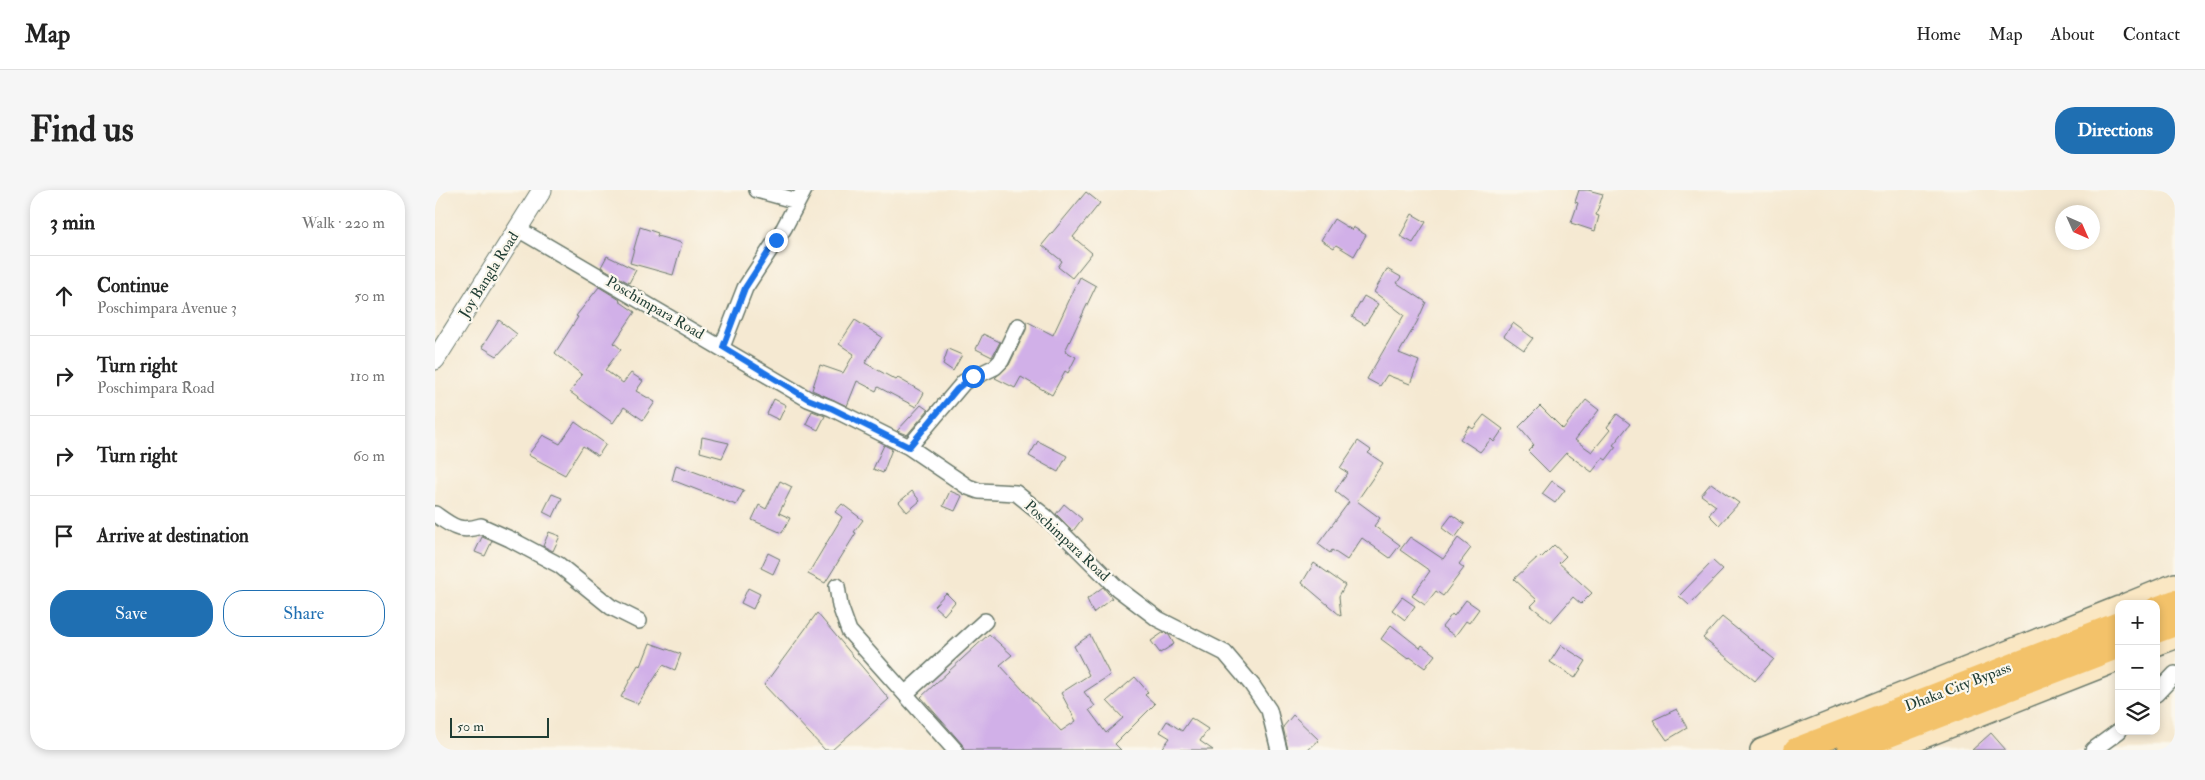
<!DOCTYPE html>
<meta charset="utf-8">
<style>
body{margin:0;font-family:"IM FELL Double Pica",serif;background:#f6f6f6;color:#222}
.controls{position:absolute;right:15px;bottom:15px;display:grid;overflow:hidden;border-radius:10px;box-shadow:0 2px 8px #0003}
.controls button{width:45px;height:45px;display:grid;place-items:center;padding:0;border:0;border-bottom:1px solid #e0e0e0;background:#fff;color:#222;font:25px sans-serif}
.compass{position:absolute;left:1620px;top:15px;width:45px;height:45px;border-radius:50%;background:#fff;box-shadow:0 2px 8px #0003;rotate:135deg}
.scale{position:absolute;left:15px;bottom:12px;width:99px;box-sizing:border-box;padding-left:5px;border:2px solid #1f3d34;border-top:0;font-size:14px;line-height:18px;white-space:nowrap;color:#1f3d34;-webkit-text-stroke:4px #fbf7ec;paint-order:stroke}
.stop{position:absolute;width:15px;height:15px;margin:-11px;border:4px solid #1a73e8;border-radius:50%;background:#fff}
.stop.end{background:#1a73e8;border-color:#fff;box-shadow:0 1px 5px #0008}
.list{margin:0;padding:0;list-style:none}
h2{display:flex;justify-content:space-between;align-items:center;height:65px;margin:0;padding:0 20px;font-size:21px}
h2 small{font-size:16px;font-weight:400;color:#767676}
.list li{display:grid;grid-template-columns:32px 1fr auto;gap:15px;align-items:center;box-sizing:border-box;height:80px;padding:0 20px;border-top:1px solid #e0e0e0}
.list b{display:block;font-size:19px;white-space:nowrap}
.list p{margin:0;font-size:16px;white-space:nowrap;color:#767676}
.list em{font-size:16px;font-style:normal;color:#767676}
.actions{display:flex;gap:10px;padding:15px 20px}
.actions a{flex:1;padding:11px 0;border:1px solid #1f6fb2;border-radius:20px;text-align:center;font-size:18px;color:#1f6fb2}
.actions .main{background:#1f6fb2;color:#fff}
.icon{flex:none;width:28px;height:28px;fill:none;stroke:currentColor;stroke-width:2;stroke-linecap:round;stroke-linejoin:round}
.map{position:relative;flex:none;width:1740px;height:560px;overflow:hidden;border-radius:20px}
header{display:flex;align-items:center;gap:30px;box-sizing:border-box;height:70px;padding:0 25px;background:#fff;border-bottom:1px solid #e0e0e0}
header strong{font-size:24px}
nav{display:flex;gap:28px;margin-inline-start:auto;font-size:18px}
.intro{display:flex;align-items:center;justify-content:space-between;box-sizing:border-box;height:120px;padding:0 30px}
h1{margin:0;font-size:35px}
.button{padding:12px 22px;border-radius:20px;background:#1f6fb2;color:#fff;font-size:18px;font-weight:700}
main{display:flex;gap:30px;padding:0 30px}
aside{flex:1;background:#fff;border-radius:20px;box-shadow:0 2px 8px #0003}
.map>svg:first-child{display:block}
.building{fill:#d1b0e8}
.lines{fill:none;stroke-linecap:round;stroke-linejoin:round}
.minor-casing{stroke:#6a796b;stroke-width:18}
.tertiary-casing{stroke:#6a796b;stroke-width:21}
.secondary-casing{stroke:#6a796b;stroke-width:24}
.trunk-casing{stroke:#6a796b;stroke-width:26}
.minor{stroke:#fff;stroke-width:15}
.tertiary{stroke:#fff;stroke-width:19}
.secondary{stroke:#fae7c3;stroke-width:21}
.trunk{stroke:#f3c26a;stroke-width:24}
.route{stroke:#1a73e8;stroke-width:6}
.labels{text-anchor:middle;dominant-baseline:central;stroke-width:4.5;stroke-linejoin:round;paint-order:stroke}
.street-label{font-size:15px;fill:#1f3d34;stroke:#fbf7ec}
</style>
<header>
<strong>Map</strong>
<nav><a>Home</a><a>Map</a><a>About</a><a>Contact</a></nav>
</header>
<div class="intro"><h1>Find us</h1><a class="button">Directions</a></div>
<main>
<aside>
<h2>3 min<small>Walk · 220 m</small></h2>
<ul class="list">
<li><svg class="icon" aria-label="ahead" viewBox="0 0 24 24"><path d="M12 20V5M6 11l6-6 6 6"/></svg><div><b>Continue</b><p>Poschimpara Avenue 3</p></div><em>50 m</em></li>
<li><svg class="icon" aria-label="right" viewBox="0 0 24 24"><path d="M7 20v-9h11M14 6l5 5-5 5"/></svg><div><b>Turn right</b><p>Poschimpara Road</p></div><em>110 m</em></li>
<li><svg class="icon" aria-label="right" viewBox="0 0 24 24"><path d="M7 20v-9h11M14 6l5 5-5 5"/></svg><div><b>Turn right</b></div><em>60 m</em></li>
<li><svg class="icon" aria-label="arrive" viewBox="0 0 24 24"><path d="M6 21V4h12l-3 4 3 4H6"/></svg><div><b>Arrive at destination</b></div></li>
</ul>
<div class="actions"><a class="main">Save</a><a>Share</a></div>
</aside>
<div class="map">
<svg width="1740" height="560" viewBox="0 0 1740 560">
<rect width="100%" height="100%" fill="#fbf7ec"/>
<filter id="ink" filterUnits="userSpaceOnUse"><feTurbulence type="fractalNoise" baseFrequency=".02" numOctaves="2"/><feDisplacementMap in="SourceGraphic" scale="10" xChannelSelector="R" yChannelSelector="G"/><feConvolveMatrix kernelMatrix="1 2 1 2 8 2 1 2 1" color-interpolation-filters="sRGB"/></filter>
<filter id="wash" filterUnits="userSpaceOnUse"><feTurbulence type="fractalNoise" baseFrequency=".0096" numOctaves="4" result="noise"/><feDisplacementMap in="SourceGraphic" scale="20" xChannelSelector="R" yChannelSelector="G"/><feGaussianBlur stdDeviation="1.12" result="paint"/><feColorMatrix in="noise" values="0 0 0 0 0 0 0 0 0 0 0 0 0 0 0 0 0 1.4 0 .05"/><feComposite in="paint" operator="in"/></filter>
<g filter="url(#wash)">
<rect width="100%" height="100%" fill="#f5e9d2"/>
<g id="blocks">
<!-- building -->
<path class="building" d="M1144,0H1153L1168,4L1161,25L1164,26L1160,41L1136,33L1143,13L1140,12Z
M651,2L665,13L638,47L657,63L637,88L623,77L627,71L607,55Z
M977,24L991,32L978,53L965,46Z
M899,29L917,40L918,37L931,45L919,66L901,55L899,58L886,50Z
M205,37L223,43L222,46L247,53L238,85L195,73Z
M172,66L201,80L194,93L166,77Z
M952,79L966,87L962,93L991,112L982,132L964,163L984,171L975,194L952,185L945,196L932,189L969,125L939,102Z
M645,87L661,96L630,161L641,167L633,183L630,181L617,205L586,187L580,198L560,188L574,175L591,140V131L618,145Z
M164,97L185,110L184,111L200,122L179,153L186,159L170,180L188,193L196,183L208,191L201,201L220,212L208,230L189,217L178,233L135,202L147,185L120,163L143,127L141,126Z
M929,106L943,114L930,135L917,127Z
M64,130L82,144L62,166L47,157Z
M420,130L447,147L430,173L461,190L463,188L489,203L481,217L443,197L441,201L422,191L412,216L377,200L385,175L408,183L419,164L404,154Z
M1078,133L1098,148L1089,160L1069,146Z
M548,144L565,152L557,167L541,159Z
M513,159L527,165L518,181L508,174Z
M339,209L351,215L344,230L332,224Z
M1151,210L1164,220L1140,250L1157,262L1175,240L1172,237L1182,224L1195,234L1178,255L1181,257L1171,270L1168,268L1157,282L1131,263L1114,282L1093,261L1099,255L1084,237L1105,216L1128,239Z
M486,215L493,220L472,245L462,241Z
M377,221L390,226L383,240L371,234Z
M1049,225L1068,239L1059,252L1056,249L1045,262L1025,249L1034,236L1038,239Z
M140,232L171,254L163,266L148,256L130,285L93,265L108,245L125,254Z
M267,247L294,253L287,268L265,262Z
M603,251L632,266L623,282L594,266Z
M923,251L936,260L933,263L948,273L922,311L945,328L939,336L965,355L955,368L927,348L912,370L897,360L895,363L883,354L914,312L900,301L913,283L905,278Z
M449,255L457,259L448,283L438,279Z
M241,275L309,300L301,315L237,290Z
M345,291L357,297L344,323L355,328L347,343L317,330L324,315L331,319Z
M1117,291L1130,300L1120,313L1107,304Z
M1276,293L1304,313L1284,335L1274,325L1281,316L1266,305Z
M477,301L485,311L472,322L464,312Z
M515,301L527,306L520,321L508,316Z
M117,304L127,308L118,327L108,322Z
M407,314L428,330L419,342L421,343L390,393L373,384L407,327L400,322Z
M629,314L647,329L638,341L621,324Z
M1017,325L1030,334L1020,348L1007,338Z
M114,342L125,346L118,361L108,356Z
M47,347L57,351L50,366L40,362Z
M975,347L1008,369L1023,348L1036,358L1024,374L1029,378L1008,406L1001,401L990,415L977,406L995,381L965,360Z
M1119,355L1131,366L1124,373L1157,403L1146,414L1138,407L1116,432L1096,416L1102,410L1079,389L1104,366L1106,368Z
M333,363L345,369L338,384L326,378Z
M1278,371L1288,380L1254,415L1244,406Z
M879,373L910,395L904,406L906,426L867,393Z
M668,397L677,408L658,423L652,409Z
M313,398L325,404L318,419L306,413Z
M511,403L520,412L509,425L499,416Z
M967,407L980,416L970,430L957,420Z
M1031,410L1044,419L1034,433L1031,431L1020,446L1007,437L1017,424L1019,426Z
M382,423L454,509L397,560H390L329,495Z
M1287,427L1339,469L1320,491L1268,448Z
M956,435L985,458L987,455L1000,465L990,478L975,467L973,469L946,449Z
M729,442L734,445L739,454L725,463L716,451Z
M554,444L577,465L565,475L626,541L641,531L626,503L654,485L639,456L655,445L675,485L649,502L660,516L654,520L671,543L688,528L672,511L700,487L713,502L710,505L720,514L680,554L686,560H529L527,554L486,507Z
M215,453L246,464L240,480L228,475L203,514L186,507L203,475L206,476Z
M1126,455L1151,471L1140,488L1115,472Z
M1242,519L1252,538L1232,550L1218,530Z
M858,525L884,550L873,560H853L848,537Z
M756,528L773,539L765,551L778,560H726L735,548L725,542L732,531L747,541Z
M1556,543L1571,560H1537Z"/>
</g>
</g>
<g filter="url(#ink)">
<use href="#blocks" fill-opacity="0" stroke="#6a796b" stroke-width="1"/>
<g class="lines">
<!-- minor casing -->
<g class="minor-casing">
<path id="minor" d="M322,0L362,11
M83,39L373,209L396,218L474,257L533,297L544,301L581,303L611,327L682,398L723,429L790,463L817,495L834,520L844,560
M287,157L310,98L349,38L369,0
M474,257L529,192L560,177L566,171L583,136
M0,324C17,336 24,343 46,336L75,349L124,375L176,417L204,431
M402,396L405,416L414,441L520,560
M470,504L550,431
M1721,504L1740,484
M1658,560L1684,541"/>
</g>
<!-- tertiary casing -->
<g class="tertiary-casing">
<path id="tertiary" d="M0,170L107,0"/>
</g>
<!-- secondary casing -->
<g class="secondary-casing">
<path id="secondary" d="M1691,414L1740,394
M1721,455L1740,448
M1326,560L1684,417
M1456,560L1684,470"/>
</g>
<!-- trunk casing -->
<g class="trunk-casing">
<path id="trunk" d="M1721,419L1740,412
M1721,441L1740,434
M1361,560L1684,434
M1415,560L1684,456"/>
</g>
<!-- minor -->
<use href="#minor" class="minor"/>
<!-- tertiary -->
<use href="#tertiary" class="tertiary"/>
<!-- secondary -->
<use href="#secondary" class="secondary"/>
<!-- trunk -->
<use href="#trunk" class="trunk"/>
</g>
</g>
<g class="lines" filter="url(#ink)">
<!-- route -->
<path class="route" d="M341,50L310,98L288,157L373,209L396,218L474,257L522,199L538,186"/>
</g>
<g class="labels">
<!-- street labels -->
<g class="street-label">
<text transform="translate(54 85) rotate(-58)">Joy Bangla Road</text>
<text transform="translate(220 118) rotate(30)">Poschimpara Road</text>
<text transform="translate(632 351) rotate(43)">Poschimpara Road</text>
<text transform="translate(1523 497) rotate(-21)">Dhaka City Bypass</text>
</g>
</g>
</svg>
<div class="controls">
<button>+</button>
<button>−</button>
<button><svg class="icon" aria-label="layers" viewBox="0 0 24 24"><path d="M12 4l9 5-9 5-9-5zM3 14l9 5 9-5"/></svg></button>
</div>
<svg class="compass" viewBox="-18 -18 36 36"><path d="M0-13l5 13h-10z" fill="#e53935"/><path d="M0 13l5-13h-10z" fill="#767676"/></svg>
<div class="scale">50 m</div>
<div class="stop" style="left:538px;top:186px"></div>
<div class="stop end" style="left:341px;top:50px"></div>
</div>
</main>
